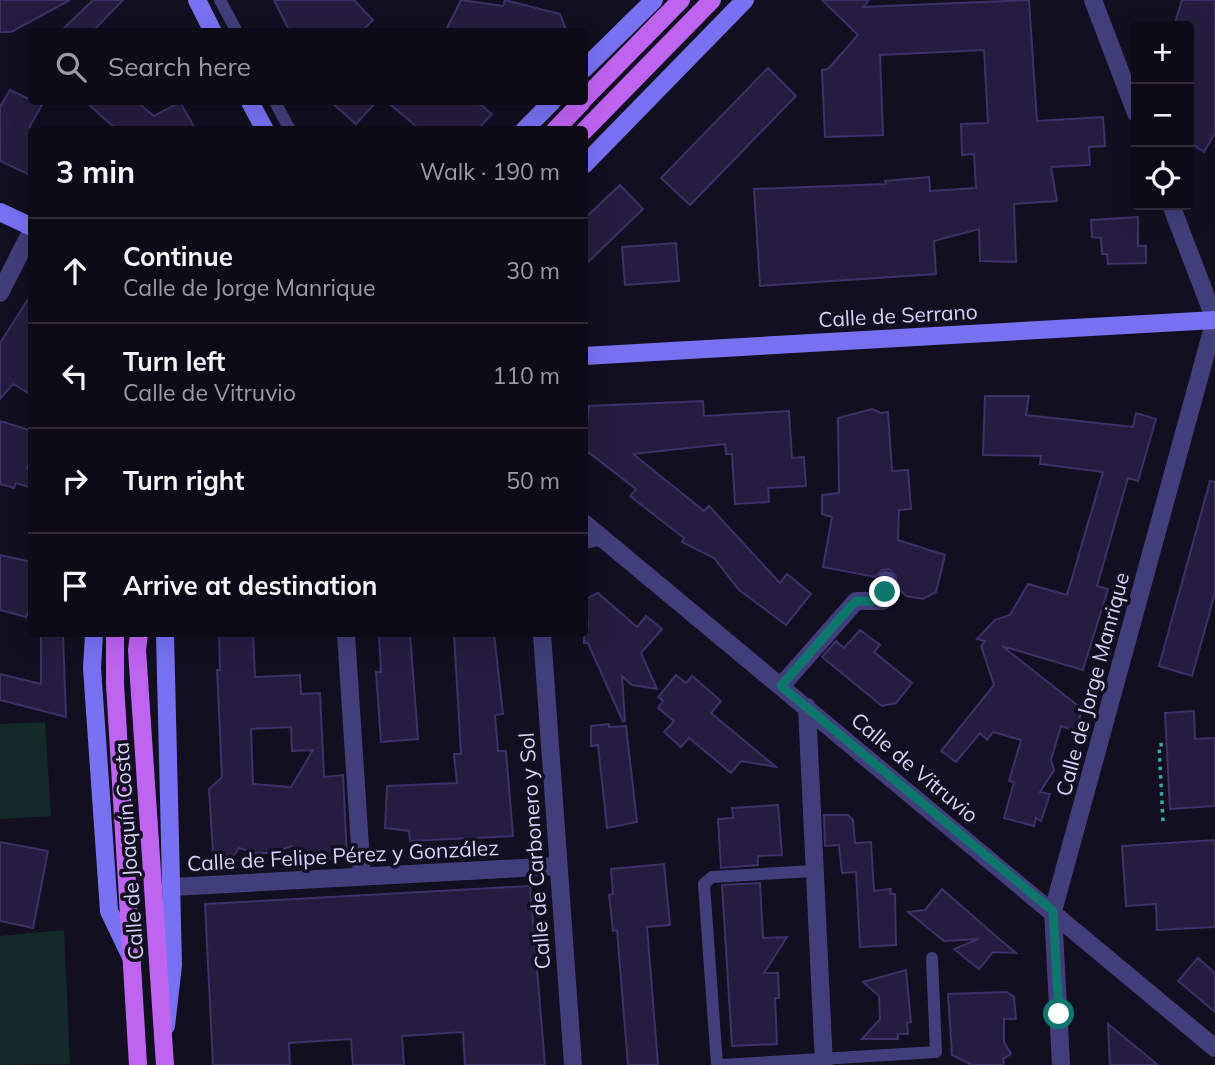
<!DOCTYPE html>
<meta charset="utf-8">
<style>
body{margin:0;font-family:Mulish,sans-serif;background:#1c1925;color:#f1f3f6}
.controls{position:absolute;right:21px;top:21px;display:grid;overflow:hidden;border-radius:7px;box-shadow:0 7px 28px #0002}
.controls button{width:63px;height:63px;display:grid;place-items:center;padding:0;border:0;border-bottom:2px solid #2e2b37;background:#0e0b18;color:#f1f3f6;font:35px sans-serif}
.stop{position:absolute;width:21px;height:21px;margin:-16px;border:5px solid #0f766e;border-radius:50%;background:#fff}
.stop.end{background:#0f766e;border-color:#fff;box-shadow:0 2px 7px #0008}
.list{margin:0;padding:0;list-style:none}
h2{display:flex;justify-content:space-between;align-items:center;height:91px;margin:0;padding:0 28px;font-size:30px}
h2 small{font-size:23px;font-weight:400;color:#9b9ba2}
.list li{display:grid;grid-template-columns:46px 1fr auto;gap:21px;align-items:center;box-sizing:border-box;height:105px;padding:0 28px;border-top:2px solid #2e2b37}
.list b{display:block;font-size:26px;white-space:nowrap}
.list p{margin:0;font-size:23px;white-space:nowrap;color:#9b9ba2}
.list em{font-size:23px;font-style:normal;color:#9b9ba2}
.icon{flex:none;width:38px;height:38px;fill:none;stroke:currentColor;stroke-width:2;stroke-linecap:round;stroke-linejoin:round}
.map{position:relative;flex:none;width:1215px;height:1065px;overflow:hidden}
.search{position:absolute;background:#0e0b18;box-shadow:0 7px 28px #0002;left:28px;top:28px;width:560px;height:77px;display:flex;align-items:center;gap:18px;box-sizing:border-box;padding:0 24px;border-radius:7px;color:#9b9ba2;font-size:26px}
.panel{position:absolute;background:#0e0b18;box-shadow:0 7px 28px #0002;left:28px;top:126px;width:560px;height:511px;border-radius:7px}
.map>svg:first-child{display:block}
.green{fill:#132a29}
.building{fill:#251d3f;stroke:#3d3169;stroke-width:2;fill-rule:evenodd}
.lines{fill:none;stroke-linecap:round;stroke-linejoin:round}
.path{stroke:#39a9a4;stroke-width:3.5;stroke-dasharray:3.5 5;stroke-linecap:butt}
.lane{stroke:#423e7b;stroke-width:12}
.street{stroke:#423e7b;stroke-width:18}
.secondary{stroke:#7872f3;stroke-width:18}
.primary{stroke:#bf63f1;stroke-width:18}
.route{stroke:#0f766e;stroke-width:9}
.labels{text-anchor:middle;dominant-baseline:central;stroke-width:7;stroke-linejoin:round;paint-order:stroke}
.street-label{font-size:21px;fill:#d8d2fb;stroke:#120f20}
</style>
<div class="map">
<svg width="1215" height="1065" viewBox="0 0 1215 1065">
<rect width="100%" height="100%" fill="#120f20"/>
<!-- green -->
<path class="green" d="M45,722L51,816L0,819V724Z
M64,930L70,1064L0,1065V936Z"/>
<!-- building -->
<path class="building" d="M0,0H70L11,32H0Z
M93,0H123L92,32H60Z
M274,0H354L373,20L361,32H290Z
M461,0L503,6L505,0L560,14L567,32H445Z
M822,0H869L863,7L1029,0L1037,121L1103,117L1105,146L1089,147L1090,165L1051,167L1057,201L1014,204L1016,262L980,261L979,229L934,241L936,274L760,286L754,189L886,184L885,181L929,177L930,191L976,188L974,154L962,155L961,124L988,123L984,50L880,55L883,135L825,137L822,70L828,69L858,35Z
M1182,0H1215V133L1204,152L1189,142V26H1174Z
M768,68L796,96L690,205L661,178Z
M10,90L42,105L30,126L32,176L0,161V107Z
M86,102H137L154,116L180,102L196,130H117Z
M331,102H376L356,124Z
M387,102H477L492,114L477,130H421Z
M620,185L643,209L584,266V219Z
M1138,217V246H1146V263L1108,264L1107,254H1102L1101,238L1092,237L1091,220Z
M676,243L679,281L625,285L622,247Z
M32,293V395L13,384L0,399V343Z
M985,396H1029L1026,415L1133,427L1136,413L1156,419L1138,481L1128,478L1097,586L1108,589L1083,670L1002,646L1082,709L1076,731L1061,726L1051,760L1054,770L1040,792L1050,794L1041,821L1036,818L1034,826L1004,818L1014,782L1009,781L1021,740L993,732L987,740L980,733L956,762L941,751L994,685L981,646L985,641L977,639L995,620L1010,615L1028,584L1067,595L1103,472L1040,464L1041,456L983,455Z
M703,401L704,416L789,411L792,458L804,457L806,486L768,488L769,502L735,504L732,454H726L725,444L633,454L704,511L709,506L780,583L787,574L811,594L786,625L739,590L714,558L682,542L684,538L630,496L636,489L584,449L589,406Z
M872,409L881,413L888,412L892,471L908,470L911,509L899,510L898,540L945,555L936,592L923,599L906,596L896,586V576L889,569L882,570L875,577L823,567L832,517L822,514V495L839,493L838,418Z
M0,421L32,431V450L27,469L32,470V488L16,483L14,488L0,484Z
M1210,481L1215,482V593L1192,676L1159,666Z
M0,555L32,562V605L26,617L0,610Z
M598,593L637,627L646,616L662,629L641,653L657,689L632,685L622,676L625,721L623,722L588,643H584V626H588L585,599Z
M860,630L880,645L874,652L912,683L896,703L882,706L822,657L836,641L844,648Z
M41,634H63L66,717L0,700V674L41,684Z
M219,634H253L255,677L300,675L301,694L320,693L324,777L343,775L347,858L306,860L291,846L275,853H255L239,848L232,858H220L213,853L209,789L222,777L217,670H220ZM291,727L292,751L313,750L291,787L253,784L251,729Z
M379,634H410L418,739L381,742L376,672H381Z
M454,634H494L503,714L495,715L498,751H506L513,836L410,841L409,831L385,828L387,786L457,783L454,754H461Z
M676,675L686,683L692,676L721,701L711,713L776,767L741,761L731,773L689,738L681,747L664,732L674,721L658,708L663,701L658,697Z
M1194,711L1195,739L1215,738V806L1170,809L1165,713Z
M609,724V727L626,726L637,822L607,828L598,745L591,746V726Z
M778,805L782,855L758,856V865L721,868L718,819L733,818L732,808Z
M824,815H848L853,820L855,843L871,842L874,891L891,889L890,894H895L896,945L860,947L856,872L842,873L839,845L825,846Z
M1215,840V927L1157,930L1156,904L1126,906L1122,846Z
M0,842L48,851L33,928L0,921Z
M664,864L670,925L647,927L658,1065H628L617,930L613,931L609,895L613,894L611,869Z
M760,883L763,938L787,937L764,973H778L779,998H775L777,1044L732,1046L722,885Z
M530,886L545,1065H465L463,1032L402,1036L404,1065H353L351,1039L289,1043L290,1065H213L205,904Z
M942,889L998,938L1016,953L993,952L979,969L954,949L979,939L944,941L908,912L925,910Z
M1198,958L1215,973V1012L1178,981Z
M906,970L911,1022L907,1023L908,1034H898V1039H862L880,1019L879,996L863,982Z
M1007,992L1014,997L1016,1019H1004V1042L1011,1054L1003,1059L1004,1065H972L952,1055L948,994Z
M1108,1024L1158,1065H1110Z"/>
<g class="lines">
<!-- path -->
<path class="path" d="M1163,821L1159,745L1167,744"/>
<!-- lane -->
<path class="lane" d="M220,0L237,32
M275,102L290,130
M584,543L604,539
M717,1065L704,884L712,877L813,871
M721,1065L936,1052L932,958"/>
<!-- street -->
<path class="street" d="M1093,0L1136,113
M0,293L32,230
M584,523L1215,1048
M346,634L362,876
M542,634L573,1065
M781,686L856,601H882L886,580
M807,707L824,1065
M173,887L558,866
M1061,1065L1053,911L1215,320L1171,205"/>
<!-- secondary -->
<path class="secondary" d="M197,0L213,32
M584,69L654,0
M250,102L265,130
M524,130L552,102
M584,165L745,0
M0,212L32,227
M584,356L1215,320
M94,634L92,668L109,911L131,957
M165,634L173,965L166,1026"/>
<!-- primary -->
<path class="primary" d="M584,99L681,0
M555,130L582,102
M584,131L712,0
M115,634V684L138,1065
M139,634L137,650L165,1065"/>
</g>
<g class="lines">
<!-- route -->
<path class="route" d="M885,592L882,601H856L850,607L781,686L1053,911L1059,1014"/>
</g>
<g class="labels">
<!-- street labels -->
<g class="street-label">
<text transform="translate(898 315) rotate(-3)">Calle de Serrano</text>
<text transform="translate(1092 684) rotate(-75)">Calle de Jorge Manrique</text>
<text transform="translate(915 767) rotate(40)">Calle de Vitruvio</text>
<text transform="translate(128 851) rotate(-94)">Calle de Joaquín Costa</text>
<text transform="translate(534 851) rotate(-94)">Calle de Carbonero y Sol</text>
<text transform="translate(343 855) rotate(-3)">Calle de Felipe Pérez y González</text>
</g>
</g>
</svg>
<div class="controls">
<button>+</button>
<button>−</button>
<button><svg class="icon" aria-label="locate" viewBox="0 0 24 24"><circle cx="12" cy="12" r="6"/><path d="M12 2v4M12 18v4M2 12h4M18 12h4"/></svg></button>
</div>
<div class="stop" style="left:1059px;top:1014px"></div>
<div class="stop end" style="left:885px;top:592px"></div>
<div class="search"><svg class="icon" aria-label="search" viewBox="0 0 24 24"><circle cx="10" cy="10" r="6"/><path d="M15 15l6 6"/></svg>Search here</div>
<section class="panel">
<h2>3 min<small>Walk · 190 m</small></h2>
<ul class="list">
<li><svg class="icon" aria-label="ahead" viewBox="0 0 24 24"><path d="M12 20V5M6 11l6-6 6 6"/></svg><div><b>Continue</b><p>Calle de Jorge Manrique</p></div><em>30 m</em></li>
<li><svg class="icon" aria-label="left" viewBox="0 0 24 24"><path d="M17 20v-9H6M10 6l-5 5 5 5"/></svg><div><b>Turn left</b><p>Calle de Vitruvio</p></div><em>110 m</em></li>
<li><svg class="icon" aria-label="right" viewBox="0 0 24 24"><path d="M7 20v-9h11M14 6l5 5-5 5"/></svg><div><b>Turn right</b></div><em>50 m</em></li>
<li><svg class="icon" aria-label="arrive" viewBox="0 0 24 24"><path d="M6 21V4h12l-3 4 3 4H6"/></svg><div><b>Arrive at destination</b></div></li>
</ul>
</section>
</div>
